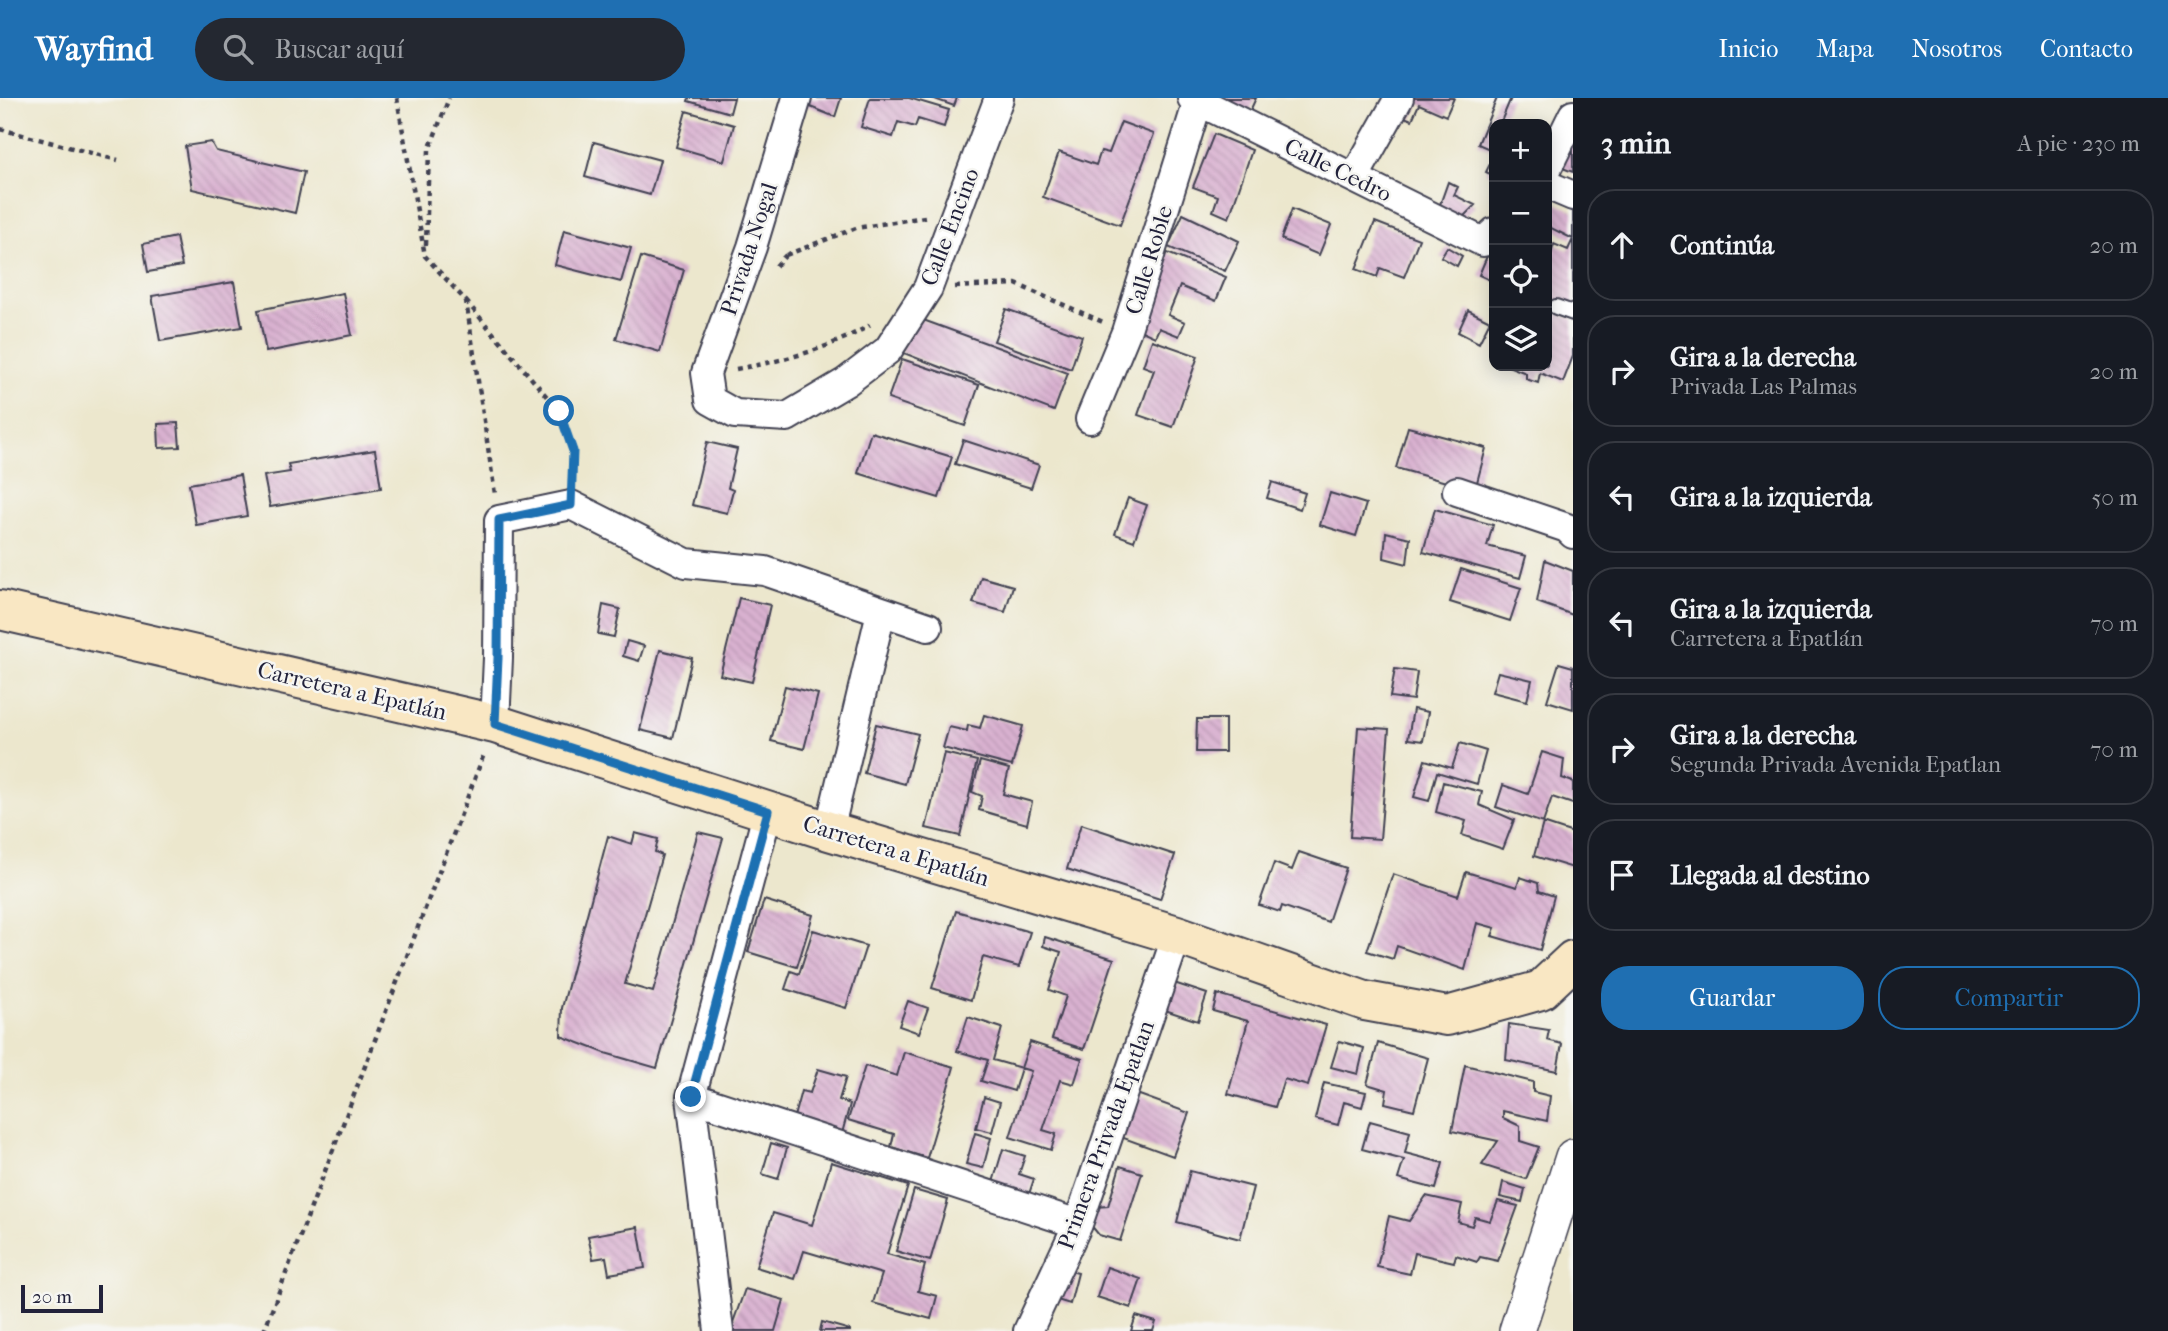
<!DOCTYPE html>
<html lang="es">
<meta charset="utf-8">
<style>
body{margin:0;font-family:"IM FELL French Canon",serif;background:#242831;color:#f1f3f6}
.controls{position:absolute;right:21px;top:21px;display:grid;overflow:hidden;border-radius:14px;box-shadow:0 4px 18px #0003}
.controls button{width:63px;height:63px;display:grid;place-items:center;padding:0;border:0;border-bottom:2px solid #363941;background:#171b24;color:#f1f3f6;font:35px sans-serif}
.scale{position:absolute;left:21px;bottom:18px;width:82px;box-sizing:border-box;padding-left:7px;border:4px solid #22223b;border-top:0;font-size:19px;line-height:24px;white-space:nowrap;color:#22223b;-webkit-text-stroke:5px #f6f6f2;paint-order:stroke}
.stop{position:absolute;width:21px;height:21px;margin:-16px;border:5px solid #1f6fb2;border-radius:50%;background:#fff}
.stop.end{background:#1f6fb2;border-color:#fff;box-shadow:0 2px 7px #0008}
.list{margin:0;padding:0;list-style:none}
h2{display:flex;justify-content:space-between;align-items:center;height:91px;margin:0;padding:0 28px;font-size:30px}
h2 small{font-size:23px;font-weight:400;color:#9ea1a6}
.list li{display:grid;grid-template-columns:46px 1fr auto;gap:21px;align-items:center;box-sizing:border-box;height:112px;margin:0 14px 14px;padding:0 14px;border:2px solid #363941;border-radius:28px}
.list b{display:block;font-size:26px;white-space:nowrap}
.list p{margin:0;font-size:23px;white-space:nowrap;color:#9ea1a6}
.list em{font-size:23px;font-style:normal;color:#9ea1a6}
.actions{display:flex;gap:14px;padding:21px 28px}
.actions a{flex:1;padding:16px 0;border:2px solid #1f6fb2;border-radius:28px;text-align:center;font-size:24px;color:#1f6fb2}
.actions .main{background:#1f6fb2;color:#fff}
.icon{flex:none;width:38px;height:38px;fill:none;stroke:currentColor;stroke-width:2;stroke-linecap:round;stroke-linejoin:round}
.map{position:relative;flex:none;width:1573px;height:1233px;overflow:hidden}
header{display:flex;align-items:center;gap:42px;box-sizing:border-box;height:98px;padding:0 35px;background:#1f6fb2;color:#fff}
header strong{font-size:33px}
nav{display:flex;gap:38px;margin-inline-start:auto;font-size:24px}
.search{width:490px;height:63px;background:#242831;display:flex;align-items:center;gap:18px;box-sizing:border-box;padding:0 24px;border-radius:38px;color:#9ea1a6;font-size:26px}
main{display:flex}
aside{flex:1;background:#171b24}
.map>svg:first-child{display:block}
.building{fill:url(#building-back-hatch)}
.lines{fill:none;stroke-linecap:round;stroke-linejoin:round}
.service-casing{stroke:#404051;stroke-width:18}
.minor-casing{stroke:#404051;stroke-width:32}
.tertiary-casing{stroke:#404051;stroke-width:38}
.secondary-casing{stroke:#404051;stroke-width:42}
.path{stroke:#404051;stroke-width:4.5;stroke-dasharray:5 5;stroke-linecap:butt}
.service{stroke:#fff;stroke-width:14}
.minor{stroke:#fff;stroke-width:28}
.tertiary{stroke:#fff;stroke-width:35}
.secondary{stroke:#f9e7c3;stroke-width:38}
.route{stroke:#1f6fb2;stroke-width:9}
.labels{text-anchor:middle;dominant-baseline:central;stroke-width:5;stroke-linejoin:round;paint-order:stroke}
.street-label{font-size:23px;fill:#22223b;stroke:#f6f6f2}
</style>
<header>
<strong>Wayfind</strong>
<div class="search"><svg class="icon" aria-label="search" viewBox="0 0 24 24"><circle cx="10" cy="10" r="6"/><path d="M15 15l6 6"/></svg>Buscar aquí</div>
<nav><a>Inicio</a><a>Mapa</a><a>Nosotros</a><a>Contacto</a></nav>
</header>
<main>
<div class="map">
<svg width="1573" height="1233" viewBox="0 0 1573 1233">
<defs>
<pattern id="building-back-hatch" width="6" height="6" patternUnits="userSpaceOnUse" patternTransform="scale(1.75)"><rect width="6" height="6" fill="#d9b1d0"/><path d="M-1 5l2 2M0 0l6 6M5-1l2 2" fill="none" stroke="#ba98b4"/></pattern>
</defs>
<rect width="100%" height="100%" fill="#f6f6f2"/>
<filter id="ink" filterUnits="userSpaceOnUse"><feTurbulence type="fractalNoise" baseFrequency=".0143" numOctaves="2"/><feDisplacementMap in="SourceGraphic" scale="14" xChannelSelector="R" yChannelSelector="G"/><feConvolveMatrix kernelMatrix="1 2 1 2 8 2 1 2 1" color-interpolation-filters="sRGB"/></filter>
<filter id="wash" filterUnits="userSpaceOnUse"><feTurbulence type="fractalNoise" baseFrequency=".00686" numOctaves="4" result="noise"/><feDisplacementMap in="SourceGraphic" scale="28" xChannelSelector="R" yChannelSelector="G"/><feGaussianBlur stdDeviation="1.57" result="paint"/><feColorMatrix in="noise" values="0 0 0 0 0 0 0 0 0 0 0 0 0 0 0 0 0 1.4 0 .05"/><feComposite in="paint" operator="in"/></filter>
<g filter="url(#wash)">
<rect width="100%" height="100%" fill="#ece7cd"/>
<g id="blocks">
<!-- building -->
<path class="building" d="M689,0H734L730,15L688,3Z
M807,0H841L835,19L805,7Z
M870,0H909L949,12L944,29L918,21L915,29L898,24L893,39L861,29Z
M932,0H957L954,8Z
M1222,0H1256L1249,15Z
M1406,0H1454L1446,18L1419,6L1412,22L1399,17Z
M1497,0H1511L1500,26H1494V53L1478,46Z
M686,13L734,27L724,63L676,49Z
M1573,22V74L1552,66Z
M1121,24L1154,36L1120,127L1043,99L1059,54L1096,67L1101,53L1109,55Z
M1214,36L1252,52L1229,120L1213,113L1218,98L1193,89Z
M211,44L216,53L304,74L295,115L192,91L185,48Z
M594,44L660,62L650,97L585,79Z
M1494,58V78L1486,74Z
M1448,84L1458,89L1454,97L1475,107L1457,125L1437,115Z
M1547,101L1573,113V206L1571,211L1547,201V170L1554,146L1568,152L1573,141L1547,128Z
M1292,111L1331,127L1319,157L1281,141Z
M1183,116L1239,143L1225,173L1168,149Z
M1375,124L1419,141L1404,179L1380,170L1377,179L1356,171Z
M564,132L631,150L621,184L555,167Z
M176,139L182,168L148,174L143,146Z
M1447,149L1462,158L1457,168L1441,159Z
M1165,154L1226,179L1216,203L1180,188L1168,217L1185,224L1179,238L1159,230L1155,239L1133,229L1155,189L1150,187Z
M1487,158L1494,161V184L1479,177Z
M641,159L684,172L660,254L616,241Z
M234,184L242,229L160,243L152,198Z
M343,195L352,237L266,254L258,212Z
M1006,211L1082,238L1071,271L994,243Z
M1468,212L1490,223L1479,245L1458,234Z
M1547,212L1573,221V258L1563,284L1540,275L1538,285L1526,281V275L1508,268H1547Z
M915,219L1068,275L1054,313L901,254Z
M1152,242L1198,258L1173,329L1138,317L1154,272L1143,268Z
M902,261L979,287L965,328L888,301Z
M178,325L180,349L159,350L158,326Z
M1408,329L1486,350L1475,392L1396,370Z
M871,334L952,359L939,400L858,375Z
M963,342L1039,367L1031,390L955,366Z
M707,344L737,351L728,390L733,392L727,415L692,407Z
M375,352L381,390L270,409L264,378L290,374L288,366Z
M240,377L247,418L196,427L189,386Z
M1272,384L1305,395L1300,411L1267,400Z
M1330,395L1366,406L1356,438L1320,427Z
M1128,400L1147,407L1134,443L1115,436Z
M1435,411L1493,427L1487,448L1526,458L1520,480L1423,454Z
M1386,434L1410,440L1407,466L1384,460Z
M1545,462L1573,473V517L1537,504Z
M1461,471L1521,490L1510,523L1450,504Z
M981,479L1013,488L1005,514L973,505Z
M739,500L770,507L752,584L720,577Z
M603,507L620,511L614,539L598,536Z
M627,543L644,548L639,563L623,558Z
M660,552L692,560L673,640L640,632Z
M1559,565L1573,569V611L1547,603Z
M1395,571L1417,574L1413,602L1390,599Z
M1498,574L1532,582L1527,603L1492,594Z
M785,588L818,596L804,651L771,643Z
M1413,611L1428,614L1423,643L1408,641Z
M984,617L1023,628L1012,668L943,650L949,629L967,633L968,627L980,630Z
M1197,621H1225V654H1196Z
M876,626L918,636L905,686L864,675Z
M1358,629L1389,631L1380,741L1350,739Z
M1460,645L1486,653L1477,686L1437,674L1429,703L1414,699L1425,662L1452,670Z
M1542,654L1564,661L1562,680L1573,684V706L1552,699L1543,725L1573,735V770L1534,758L1543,725L1496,709L1503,687L1528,696Z
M944,655L977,663L960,738L926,730Z
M980,663L1009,671L1003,696L1032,704L1027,726L979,712L982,698L972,694Z
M1443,684L1482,694L1479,707L1514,722L1503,751L1462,737L1466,723L1436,714Z
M1081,726L1175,757L1160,801L1067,771Z
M698,734L723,740L657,970L605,955L561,938L562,910L608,738L632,746L635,735L658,741L655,754L662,757L625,886L653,894Z
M1299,754L1346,770L1328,824L1282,808L1280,814L1259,807L1274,765L1292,772Z
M1466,774L1517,789L1520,779L1538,785L1539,793L1554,798L1540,852L1492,838L1495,830L1477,825L1465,872L1397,848L1393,861L1367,853L1393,776L1458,798Z
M764,802L813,817L797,869L748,854Z
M956,813L1030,834L1019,869L983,859L971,902L932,890Z
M813,832L866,848L846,910L785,891L791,873L799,876Z
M1045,839L1114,861L1084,951L1052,941L1066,898L1049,892L1061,854L1043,848Z
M1168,883L1207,896L1198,923L1159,910Z
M1217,896L1326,927L1308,988L1284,981L1275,1009L1228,996L1248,923L1213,913Z
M908,903L928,910L919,935L899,928Z
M968,919L1002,930L993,962L1021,970L1014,993L981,983L988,962L957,953Z
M1509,926L1549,932L1547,942L1562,946L1557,973L1506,962Z
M1339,943L1364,950L1358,976L1331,969Z
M1030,944L1082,961L1074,986L1060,982L1043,1032L1056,1036L1051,1052L1010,1039L1031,973L1021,970Z
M1378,945L1428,960L1414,1012L1385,1005L1387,992L1367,986Z
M904,954L954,969L927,1060L891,1049L894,1036L848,1022L865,968L897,978Z
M1465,967L1533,984V994L1550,998L1547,1023L1503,1013V1020L1520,1028V1043L1539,1049L1526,1081L1482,1067L1498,1043L1452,1033Z
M818,971L846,979L839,1002L850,1006L841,1039L792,1026L801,993L810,995Z
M1324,985L1366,994L1362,1009L1344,1004L1338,1027L1315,1021Z
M1134,995L1189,1015L1173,1058L1118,1038Z
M984,999L1000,1004L992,1034L976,1030Z
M1370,1023L1410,1034L1405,1055L1443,1065L1436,1091L1398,1081L1404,1062L1362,1051Z
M975,1035L991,1040L983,1070L966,1066Z
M771,1045L787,1050L778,1081L762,1076Z
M1003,1051L1025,1058L1019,1076L1034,1081L1027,1102L991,1091Z
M831,1064L908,1088L887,1156L925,1167L918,1193L937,1198L931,1221L873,1205L882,1176L804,1153L795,1181L756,1169L773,1115L812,1127Z
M1120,1068L1142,1075L1120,1143L1099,1137L1090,1126L1095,1109L1108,1108Z
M1190,1073L1253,1089L1240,1141L1177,1124Z
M1503,1084L1525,1091L1522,1104L1500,1099Z
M914,1092L948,1102L930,1163L896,1153Z
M1426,1098L1462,1106L1458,1124L1472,1128L1475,1119L1490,1123L1498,1103L1518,1108L1498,1163L1480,1159L1477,1164L1456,1157L1454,1164L1415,1155L1410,1176L1377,1169L1389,1118L1409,1123Z
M638,1129L645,1170L609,1176L606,1159L593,1161L588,1138Z
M1107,1169L1141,1181L1131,1210L1097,1199Z
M1062,1171L1078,1175L1070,1206L1054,1201Z
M745,1191L784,1202L775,1233H730Z
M1136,1218L1156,1224L1153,1233H1131Z
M822,1224L850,1232V1233H820Z"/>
</g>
</g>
<g filter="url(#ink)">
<use href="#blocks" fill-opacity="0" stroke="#404051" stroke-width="2"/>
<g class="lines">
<!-- service casing -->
<g class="service-casing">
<path id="service" d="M1556,209L1573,215"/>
</g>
<!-- minor casing -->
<g class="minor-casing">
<path id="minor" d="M797,0L752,149L706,275L710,302L735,316L787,319L846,284L888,252L928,190L999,0
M1192,0L1483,144L1494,134
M1547,70L1573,17
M1354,80L1399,0
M1547,87L1573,98
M1090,321L1126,234L1199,0
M1457,393L1567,430L1573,436
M495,626L498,560L499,422L571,407L686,465L765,473L928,529
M829,733L881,514
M691,999L1078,1126
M719,1233L691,999L768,713
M1028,1233L1078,1126L1177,837"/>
</g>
<!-- tertiary casing -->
<g class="tertiary-casing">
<path id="tertiary" d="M1517,1233L1573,1059"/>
</g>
<!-- secondary casing -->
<g class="secondary-casing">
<path id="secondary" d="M0,512L495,626L829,733L1177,837L1365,903L1447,918L1541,892L1573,862"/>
</g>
<!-- path -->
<path class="path" d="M397,0L425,158L466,203L495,396
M0,31L118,62
M426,147L429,52L449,0
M786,157L856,130L925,119
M776,168L786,157
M955,189L1016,186L1103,224
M466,203L559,313L573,353L572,382
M736,271C782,263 830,251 870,227
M264,1233L484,656"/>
<!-- service -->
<use href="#service" class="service"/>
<!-- minor -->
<use href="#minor" class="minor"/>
<!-- tertiary -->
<use href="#tertiary" class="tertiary"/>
<!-- secondary -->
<use href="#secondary" class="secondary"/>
</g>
</g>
<g class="lines" filter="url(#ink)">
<!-- route -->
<path class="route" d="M559,313L573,353L571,407L499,422L498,560L495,626L768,713L691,999"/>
</g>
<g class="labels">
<!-- street labels -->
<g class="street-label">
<text transform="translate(1338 72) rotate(26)">Calle Cedro</text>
<text transform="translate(950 129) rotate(-69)">Calle Encino</text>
<text transform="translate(749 151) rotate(-72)">Privada Nogal</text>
<text transform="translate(1149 162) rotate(-73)">Calle Roble</text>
<text transform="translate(352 593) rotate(13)">Carretera a Epatlán</text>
<text transform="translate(896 753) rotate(17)">Carretera a Epatlán</text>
<text transform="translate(1106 1037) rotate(-70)">Primera Privada Epatlan</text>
</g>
</g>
</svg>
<div class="controls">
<button>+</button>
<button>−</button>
<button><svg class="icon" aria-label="locate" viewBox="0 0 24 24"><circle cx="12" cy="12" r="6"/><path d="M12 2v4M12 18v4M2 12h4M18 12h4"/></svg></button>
<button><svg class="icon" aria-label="layers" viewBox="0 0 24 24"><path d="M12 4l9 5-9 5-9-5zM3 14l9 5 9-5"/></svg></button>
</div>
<div class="scale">20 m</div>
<div class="stop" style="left:559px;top:313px"></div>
<div class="stop end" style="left:691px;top:999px"></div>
</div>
<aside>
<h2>3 min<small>A pie · 230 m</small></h2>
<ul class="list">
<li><svg class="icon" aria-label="ahead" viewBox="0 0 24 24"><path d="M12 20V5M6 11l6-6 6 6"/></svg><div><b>Continúa</b></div><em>20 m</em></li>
<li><svg class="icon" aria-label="right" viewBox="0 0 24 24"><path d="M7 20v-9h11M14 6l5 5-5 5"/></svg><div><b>Gira a la derecha</b><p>Privada Las Palmas</p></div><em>20 m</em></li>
<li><svg class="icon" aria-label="left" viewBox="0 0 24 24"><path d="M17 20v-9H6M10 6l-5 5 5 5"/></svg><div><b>Gira a la izquierda</b></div><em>50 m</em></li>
<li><svg class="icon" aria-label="left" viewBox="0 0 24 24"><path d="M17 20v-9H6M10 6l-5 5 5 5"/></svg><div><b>Gira a la izquierda</b><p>Carretera a Epatlán</p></div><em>70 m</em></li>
<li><svg class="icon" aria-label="right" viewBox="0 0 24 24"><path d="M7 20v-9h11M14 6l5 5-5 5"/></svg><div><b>Gira a la derecha</b><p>Segunda Privada Avenida Epatlan</p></div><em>70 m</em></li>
<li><svg class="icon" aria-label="arrive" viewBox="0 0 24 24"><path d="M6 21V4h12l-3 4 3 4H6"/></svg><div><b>Llegada al destino</b></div></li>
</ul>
<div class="actions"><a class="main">Guardar</a><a>Compartir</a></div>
</aside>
</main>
